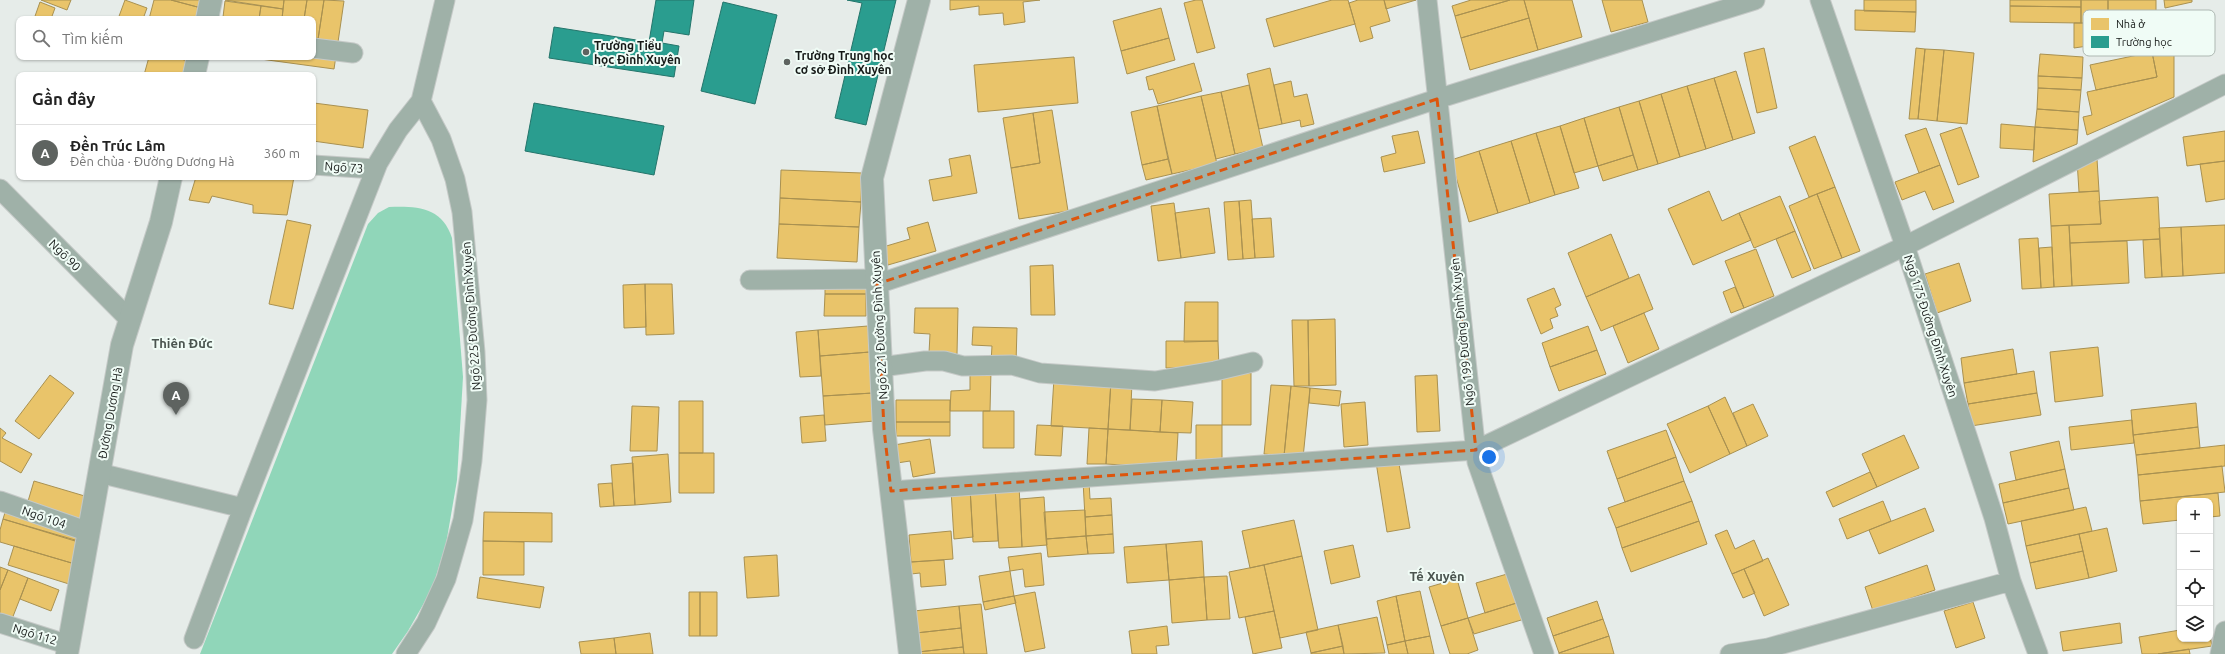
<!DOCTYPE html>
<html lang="vi">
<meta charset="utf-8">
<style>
body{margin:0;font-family:Ubuntu,sans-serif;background:#f6f6f6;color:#222}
.controls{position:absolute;right:12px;bottom:12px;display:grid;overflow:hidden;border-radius:8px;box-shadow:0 1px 3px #0004}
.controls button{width:36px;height:36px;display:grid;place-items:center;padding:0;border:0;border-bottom:1px solid #e0e0e0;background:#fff;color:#222;font:20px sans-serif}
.you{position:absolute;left:1489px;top:457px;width:14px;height:14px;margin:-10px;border:3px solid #fff;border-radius:50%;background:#1a73e8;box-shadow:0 0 0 6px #1a73e833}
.badge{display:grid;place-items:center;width:26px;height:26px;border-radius:50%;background:#5e6360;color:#fff;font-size:13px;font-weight:700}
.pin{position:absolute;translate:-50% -33px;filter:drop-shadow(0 1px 2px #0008)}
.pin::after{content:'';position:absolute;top:21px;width:14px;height:12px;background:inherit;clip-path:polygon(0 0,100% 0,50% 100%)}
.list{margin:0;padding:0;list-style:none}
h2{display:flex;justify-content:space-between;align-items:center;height:52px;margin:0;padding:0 16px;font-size:17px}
h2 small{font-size:13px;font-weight:400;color:#767676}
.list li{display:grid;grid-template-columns:26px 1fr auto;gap:12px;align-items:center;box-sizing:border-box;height:56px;padding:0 16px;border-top:1px solid #e0e0e0}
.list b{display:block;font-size:15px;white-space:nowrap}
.list p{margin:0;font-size:13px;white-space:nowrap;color:#767676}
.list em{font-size:13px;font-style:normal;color:#767676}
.icon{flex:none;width:22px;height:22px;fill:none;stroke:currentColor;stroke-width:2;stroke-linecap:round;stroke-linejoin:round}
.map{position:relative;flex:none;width:2225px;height:654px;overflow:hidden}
.search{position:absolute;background:#fff;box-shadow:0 1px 3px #0004;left:16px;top:16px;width:300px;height:44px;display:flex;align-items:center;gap:10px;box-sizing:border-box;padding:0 14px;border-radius:8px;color:#767676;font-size:15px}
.panel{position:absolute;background:#fff;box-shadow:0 1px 3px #0004;left:16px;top:72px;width:300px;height:108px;border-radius:8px}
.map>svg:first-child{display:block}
.water{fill:#90d6b9}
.homes{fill:#e9c46a;stroke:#a99151}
.schools{fill:#2a9d8f;stroke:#24756b}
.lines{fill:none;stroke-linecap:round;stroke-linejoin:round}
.minor-casing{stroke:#c5c9c7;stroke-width:21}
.tertiary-casing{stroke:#c5c9c7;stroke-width:24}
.minor{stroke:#9fb1a8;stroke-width:19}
.tertiary{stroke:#9fb1a8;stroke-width:22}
.marked{fill:none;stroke:#dd560d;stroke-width:3;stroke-dasharray:8 5;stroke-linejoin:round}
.poi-dot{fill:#5e6360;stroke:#f0fcf6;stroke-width:1.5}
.labels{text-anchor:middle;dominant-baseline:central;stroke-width:4;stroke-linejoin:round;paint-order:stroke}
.poi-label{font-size:12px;font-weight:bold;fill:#151917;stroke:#f0fcf6;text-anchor:start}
.street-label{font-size:12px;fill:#151917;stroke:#f0fcf6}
.neighbourhood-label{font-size:13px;font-weight:bold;fill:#4b5550;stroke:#f0fcf6}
.key{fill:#f0fcf6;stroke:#aeb8b3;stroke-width:1}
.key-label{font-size:11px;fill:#151917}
</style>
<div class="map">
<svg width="2225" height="654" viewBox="0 0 2225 654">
<rect width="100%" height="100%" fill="#e6ece9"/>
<!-- water -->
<path class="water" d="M389,207C417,206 442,207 452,238L463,377L457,480L446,544L432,589L408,631L392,654H200L368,224L378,213Z"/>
<!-- homes -->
<path class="homes" d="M41,0H71L67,10Z
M125,0L147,8L143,19H118Z
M154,0H171L205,9L202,19H149Z
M171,0H208L205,9Z
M225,0H284L283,9Z
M284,0H307L304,19H282Z
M307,0H324L317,46H313V19H304Z
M324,0L344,1L337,49L317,46Z
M950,0H1040L1023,2L1025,22L1004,25L1003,13L979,15V6L950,10Z
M1196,0H1202L1215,48L1197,53L1184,3Z
M1332,0H1348L1355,24L1274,47L1266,19Z
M1358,0H1384L1390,21L1370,27L1373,38L1360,42L1349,3Z
M1384,0H1416L1386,9Z
M1471,0H1510L1455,16L1452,6Z
M1510,0H1524L1529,18L1461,38L1455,16Z
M1524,0H1572L1582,37L1538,50Z
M1602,0H1642L1648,22L1611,32Z
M1864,0H1916V12L1864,11Z
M2010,0H2081V7L2010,6Z
M2081,0H2108V23H2081Z
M2108,0H2156V36L2074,48V23H2108Z
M2164,0H2192V2L2165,8Z
M225,1L261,6L259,19L223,17Z
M40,2L55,8L51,19H34Z
M261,6L283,9L282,19H259Z
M2010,6L2081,7V23L2010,22Z
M1161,8L1169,38L1121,51L1113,21Z
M1855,10L1916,12L1915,32L1855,30Z
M1529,18L1538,50L1470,70L1461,38Z
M1169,38L1175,60L1127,74L1121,51Z
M2174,47V97L2087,135L2083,117L2092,115L2087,92L2157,77L2152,52Z
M1764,48L1777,108L1757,113L1744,53Z
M1916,48L1925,49L1918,119H1909Z
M337,49L334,69L253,58L313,57Z
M1925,49L1944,50L1937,121L1918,119Z
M1944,50L1974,53L1967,124L1937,121Z
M2152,52L2157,77L2096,90L2090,65Z
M2040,54L2083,57L2082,78L2038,76Z
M149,57H174L191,62L187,75H144Z
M1074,57L1078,103L978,112L974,65Z
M1194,63L1202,91L1158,104L1153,89L1149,90L1146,77Z
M1270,68L1282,124L1259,129L1247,74Z
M1736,71L1755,133L1733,140L1714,78Z
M2038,76L2082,78L2081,90L2038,88Z
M1714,78L1733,140L1706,149L1687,86Z
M1291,81L1294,97L1307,94L1314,124L1301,127L1300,120L1282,124L1274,85Z
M1249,85L1263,148L1235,154L1221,92Z
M1687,86L1706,149L1680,157L1661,94Z
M2038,88L2081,90L2079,112L2037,109Z
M1221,92L1235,154L1216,159L1201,96Z
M1661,94L1680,157L1658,164L1639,101Z
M1201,96L1217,164L1172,174L1157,106Z
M1639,101L1658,164L1638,170L1619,107Z
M314,103L368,110L363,148L313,141Z
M1157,106L1168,159L1142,165L1131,112Z
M1619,107L1633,155L1598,166L1584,118Z
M2037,109L2079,112L2078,130L2035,127Z
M1052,110L1068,211L1019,219L1011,168L1040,163L1033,113Z
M1033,113L1040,163L1011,168L1003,118Z
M1584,118L1598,166L1574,173L1560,126Z
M2001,124L2035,127L2034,150L2000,148Z
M1560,126L1579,188L1555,195L1536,133Z
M1961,127L1979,177L1958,185L1940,134Z
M2035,127L2078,130L2077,144L2033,162Z
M1926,128L1940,165L1919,173L1905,135Z
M1418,131L1425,163L1384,172L1381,157L1396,153L1392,136Z
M2225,131V161L2187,166L2183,137Z
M1536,133L1555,195L1530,203L1511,141Z
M1815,136L1835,187L1809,197L1789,147Z
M1511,141L1530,203L1498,213L1479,151Z
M1479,151L1498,213L1469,222L1451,160Z
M970,155L977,193L933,201L929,180L952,176L949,159Z
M1633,155L1638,170L1603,181L1598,166Z
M1168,159L1172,174L1146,180L1142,165Z
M2097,159L2099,191L2079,192L2077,160Z
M2225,161V199L2206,202L2200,164Z
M1940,165L1954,202L1933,210L1925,191L1902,200L1895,182Z
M781,170L862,173L861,202L780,198Z
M196,177H294L287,215L253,213V205L212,196L209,203L189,200Z
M1835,187L1860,251L1842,258L1817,194Z
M1709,191L1722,221L1739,213L1751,240L1693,265L1668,209Z
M2099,191L2101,224L2051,226L2049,194Z
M1817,194L1842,258L1814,269L1789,206Z
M1780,196L1795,231L1754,248L1739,213Z
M2158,197L2160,239L2070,243L2069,225L2101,224L2099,201Z
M780,198L861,202L859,227L779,224Z
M1251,200L1255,258L1243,259L1239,201Z
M1239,201L1243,259L1228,260L1224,202Z
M1174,203L1181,258L1158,261L1151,206Z
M1209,208L1215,253L1181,258L1175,213Z
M1271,218L1274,257L1255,258L1252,219Z
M287,220L311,225L293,309L269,304Z
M928,222L936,251L888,265L883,247L910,239L907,228Z
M779,224L859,227L857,262L777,258Z
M2069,225L2072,286L2054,287L2051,226Z
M2225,225V273L2183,276L2181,227Z
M2181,227L2183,276L2162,277L2159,228Z
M1795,231L1811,270L1792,278L1776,239Z
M1611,234L1629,278L1586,297L1568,253Z
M2038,238L2041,288L2022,289L2019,239Z
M2160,239L2162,277L2145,278L2143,240Z
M2127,241L2129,283L2072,286L2070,243Z
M2052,247L2054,287L2041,288L2039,248Z
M1756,249L1774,296L1744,308L1725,261Z
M1959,263L1971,301L1937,313L1925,274Z
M1053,265L1055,315H1031L1030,266Z
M1639,274L1653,309L1601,331L1586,297Z
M825,282H867L866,294H825Z
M645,284L646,327L624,328L623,285Z
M645,284H672L674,334L646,335Z
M1735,287L1744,308L1731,313L1723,292Z
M1554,288L1561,305L1555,308L1558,316L1550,319L1553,328L1541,334L1527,299Z
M825,294H866V316H824Z
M1185,302H1218V341L1184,342Z
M915,308H958L957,354L929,353L930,334L914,333Z
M1644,313L1659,349L1628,363L1613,326Z
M1335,319L1336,385L1309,386L1308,320Z
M1292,320H1308L1309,386H1294Z
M868,326L870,352L820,356L818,330Z
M1588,326L1597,350L1550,367L1542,343Z
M973,327L1017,328L1016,363L991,362L992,346L972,345Z
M818,330L821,376L800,377L796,332Z
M1166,341H1218L1219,368H1166Z
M2098,347L2103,396L2055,402L2050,352Z
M2013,349L2017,374L1964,383L1961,358Z
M1597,350L1606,374L1559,391L1550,367Z
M870,352L873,393L823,396L820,356Z
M970,370H991L990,411H950L951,391L970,390Z
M2034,371L2037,393L1968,404L1964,383Z
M1222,373H1251V425H1222Z
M50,375L74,393L39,439L15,421Z
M1437,375L1440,431L1417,432L1415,376Z
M1054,378L1111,381L1108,429L1051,426Z
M1111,381L1132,382L1130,430L1108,429Z
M1271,385L1291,386L1284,456L1264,454Z
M1291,386L1310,388L1303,458L1284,456Z
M1310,388L1341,391L1339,406L1309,403Z
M873,393L875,421L825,425L823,396Z
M2037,393L2041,415L1971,426L1968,404Z
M1725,397L1747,446L1730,454L1708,406Z
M1132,399L1162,400L1160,432L1130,430Z
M896,400H950V422H896Z
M1162,400L1193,402L1191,433L1160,432Z
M679,401H703V453H679Z
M1365,402L1368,445L1344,447L1341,404Z
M2196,403L2198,427L2133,435L2131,410Z
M1753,404L1768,436L1747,446L1733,413Z
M632,406L659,407L657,451H630Z
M1708,406L1730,454L1690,473L1667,424Z
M983,411H1014V448H983Z
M824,415L826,441L802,443L800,417Z
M2132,420L2134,443L2071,450L2069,427Z
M896,422H950V436H896Z
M1037,425L1063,426L1061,456L1035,455Z
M1196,425H1222V460H1196Z
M2198,427L2200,448L2136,455L2133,435Z
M0,428L6,433L2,438L32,454L21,473L0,461Z
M1089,428L1108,429L1106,464H1087Z
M1108,429L1178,433L1176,468L1106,464Z
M1666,430L1676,457L1617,479L1607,451Z
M1904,435L1919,468L1877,487L1862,454Z
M930,439L935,473L913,477L910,461L897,463L894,445Z
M2059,441L2065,469L2016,480L2010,452Z
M2225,445V466L2138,475L2136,455Z
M679,453H714V493H679Z
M668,454L671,502L635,505L632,457Z
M1676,457L1684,481L1625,502L1617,479Z
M1398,458L1410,528L1387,532L1376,462Z
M633,463L635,505L614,506L611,465Z
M2222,466L2225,492L2140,501L2138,475Z
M2065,469L2069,488L2003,503L1999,484Z
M1870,472L1877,487L1833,507L1826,492Z
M34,481L88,497L80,524L26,508Z
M1083,481H1089L1090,499L1111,498L1112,515L1085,517Z
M1684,481L1692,501L1616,528L1608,508Z
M612,483L614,506L600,507L598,484Z
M1019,485L1022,547L999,548L995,487Z
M995,487L998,541L973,542L970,488Z
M970,488L973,537L954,539L951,490Z
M2069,488L2074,510L2008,524L2003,503Z
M2218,493L2220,516L2210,517V501H2180V520L2143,524L2140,501Z
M1044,497L1047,545L1022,547L1020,499Z
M1692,501L1699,521L1622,548L1616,528Z
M1883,501L1891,521L1847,539L1839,519Z
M8,503L80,524L75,541L3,519Z
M2086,507L2092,531L2026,546L2021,521Z
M1925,508L1934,531L1879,554L1869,530Z
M1085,510L1086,536L1046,539L1044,512Z
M484,512L552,513V542L483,541Z
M1112,515L1113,534L1086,536L1085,517Z
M3,519L82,542L75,564L0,542V530Z
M1294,520L1302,556L1250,568L1242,531Z
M1699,521L1707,544L1631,572L1622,548Z
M2107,528L2117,571L2089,578L2079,534Z
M1727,530L1735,549L1754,540L1763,561L1732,574L1715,535Z
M951,531L953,559L911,562L909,535Z
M1113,534L1114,553L1088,554L1086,536Z
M2079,534L2083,551L2030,563L2026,546Z
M1086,536L1088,554L1048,557L1046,539Z
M483,541L524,542V575H483Z
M1202,541L1204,577L1169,580L1166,544Z
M1166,544L1169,580L1127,583L1124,547Z
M1353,545L1360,577L1331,584L1324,551Z
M14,546L75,564L69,584L8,565Z
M2083,551L2089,578L2036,589L2030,563Z
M1041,553L1044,585L1025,587L1023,569L1010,571L1008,557Z
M777,555L779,596L747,598L744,557Z
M1302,556L1318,630L1280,638L1264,565Z
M1768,558L1789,605L1764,616L1744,569Z
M944,560L946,585L921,587L920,573L911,574V562Z
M1264,565L1274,611L1239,618L1229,572Z
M1927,565L1935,590L1873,611L1865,587Z
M0,567L8,570L0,590Z
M1744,569L1755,593L1743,598L1732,574Z
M8,570L28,578L12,619L0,614V590Z
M1010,571L1014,596L983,602L979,576Z
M1514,572L1523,601L1485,613L1476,583Z
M1227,576L1230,619L1207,620L1204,577Z
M480,577L544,587L540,608L477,598Z
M1204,577L1207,620L1172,623L1169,580Z
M28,578L59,590L51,611L20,599Z
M1457,579L1468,618L1441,626L1429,587Z
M1420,591L1430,636L1405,641L1396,596Z
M689,592H700V636H689Z
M700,592H717V636H700Z
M1035,592L1045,648L1025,652L1014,596Z
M1014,596L1016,603L985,610L983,602Z
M1396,596L1405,641L1387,645L1377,601Z
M1523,601L1528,618L1474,634L1468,618Z
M1597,601L1603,619L1553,636L1547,618Z
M1973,602L1985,638L1956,648L1944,611Z
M981,604L987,654H964L959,606Z
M959,606L961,628L916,633L914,611Z
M1274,611L1282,648L1253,654L1245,617Z
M1377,617L1385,653L1344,654L1338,625Z
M1468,618L1478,650L1467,654H1450L1441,626Z
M1603,619L1609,636L1559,653L1553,636Z
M2120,623L2122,643L2063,651L2060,632Z
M1338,625L1343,646L1311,653L1306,632Z
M1167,626L1169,645L1156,646L1157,654H1132L1129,631Z
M961,628L963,647L918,652L916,633Z
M2180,630V639H2210V636L2212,646L2158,654H2142L2139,637Z
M650,633L653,654H616L614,638Z
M1430,636L1434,654H1408L1405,641Z
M1609,636L1614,654H1559V653Z
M614,638L616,654H581L579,642Z
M1405,641L1408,654H1389L1387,645Z
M1343,646L1344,654H1311V653Z
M963,647L964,654H919L918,652Z
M2189,649L2190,654H2158Z"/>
<!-- schools -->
<path class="schools" d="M656,0H694L689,35L664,31L662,43L679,46L674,77L549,58L554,27L649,42Z
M847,0H896L866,125L835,118L862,3Z
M723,2L777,15L755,104L701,91Z
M534,103L664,126L654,175L525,151Z"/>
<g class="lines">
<!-- minor casing -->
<g class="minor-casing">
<path id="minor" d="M1427,0L1477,462L1544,654
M1820,0L1905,246L1994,518L2011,581L2038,654
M313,48L353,53
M313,165L375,169
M0,189L130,320
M750,280L877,279
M877,284L1437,99L1755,0
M881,367L925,361H944L963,366L1012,365L1040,373L1155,381L1215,371L1253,362
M99,473L243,508
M891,491L1476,450L1905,246L2225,84
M0,501L89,532
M0,623L69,645
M194,639L243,508L378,163L398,130L421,101
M406,654L426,623L446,579L463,520L472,461L477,400L475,352L462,212L455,179L441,139L421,101L445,0
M1730,654L1768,648L2011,581
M2220,654L2225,631"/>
</g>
<!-- tertiary casing -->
<g class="tertiary-casing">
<path id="tertiary" d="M207,19L211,0
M194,75L198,57
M67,654L122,345L161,222L171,177
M910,654L884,429L872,178L919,0"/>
</g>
<!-- minor -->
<use href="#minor" class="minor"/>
<!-- tertiary -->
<use href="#tertiary" class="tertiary"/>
</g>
<!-- marked area -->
<path class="marked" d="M1437,99L1476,450L891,491L884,429L877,284Z"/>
<!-- markers -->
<g class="poi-dot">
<circle cx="586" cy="52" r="4"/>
<circle cx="787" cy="62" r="4"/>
</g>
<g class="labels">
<!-- poi labels -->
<g class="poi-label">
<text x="594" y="45">Trường Tiểu<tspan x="594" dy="14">học Đình Xuyên</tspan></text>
<text x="795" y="55">Trường Trung học<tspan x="795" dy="14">cơ sở Đình Xuyên</tspan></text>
</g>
<!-- street labels -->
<g class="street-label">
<text transform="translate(344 167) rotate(4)">Ngõ 73</text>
<text transform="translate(65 255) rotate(45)">Ngõ 90</text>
<text transform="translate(471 316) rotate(-94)">Ngõ 225 Đường Đình Xuyên</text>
<text transform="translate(879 325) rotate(-93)">Ngõ 221 Đường Đình Xuyên</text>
<text transform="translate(1931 326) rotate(72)">Ngõ 175 Đường Đình Xuyên</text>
<text transform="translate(1462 332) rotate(-96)">Ngõ 199 Đường Đình Xuyên</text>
<text transform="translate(110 413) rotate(-80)">Đường Dương Hà</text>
<text transform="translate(44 517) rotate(19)">Ngõ 104</text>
<text transform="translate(35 634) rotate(17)">Ngõ 112</text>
</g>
<!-- neighbourhood labels -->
<g class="neighbourhood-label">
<text x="182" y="343">Thiên Đức</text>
<text x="1437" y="576">Tế Xuyên</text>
</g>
</g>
<!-- legend -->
<rect x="2083" y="10" width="132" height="46" rx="6" class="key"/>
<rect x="2091" y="18" width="18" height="12" fill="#e9c46a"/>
<rect x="2091" y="36" width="18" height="12" fill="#2a9d8f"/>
<g class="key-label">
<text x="2116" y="28">Nhà ở</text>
<text x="2116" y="46">Trường học</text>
</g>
</svg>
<div class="controls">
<button>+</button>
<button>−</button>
<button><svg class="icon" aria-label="locate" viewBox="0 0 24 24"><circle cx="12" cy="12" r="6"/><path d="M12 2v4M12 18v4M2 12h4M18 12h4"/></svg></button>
<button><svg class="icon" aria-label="layers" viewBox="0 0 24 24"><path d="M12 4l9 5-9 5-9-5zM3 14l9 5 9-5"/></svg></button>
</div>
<div class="you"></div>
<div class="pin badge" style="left:176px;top:415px">A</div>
<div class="search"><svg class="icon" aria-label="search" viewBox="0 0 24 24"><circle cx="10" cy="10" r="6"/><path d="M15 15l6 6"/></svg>Tìm kiếm</div>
<section class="panel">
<h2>Gần đây<small></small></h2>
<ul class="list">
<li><span class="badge">A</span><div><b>Đền Trúc Lâm</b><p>Đền chùa · Đường Dương Hà</p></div><em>360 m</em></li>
</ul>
</section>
</div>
